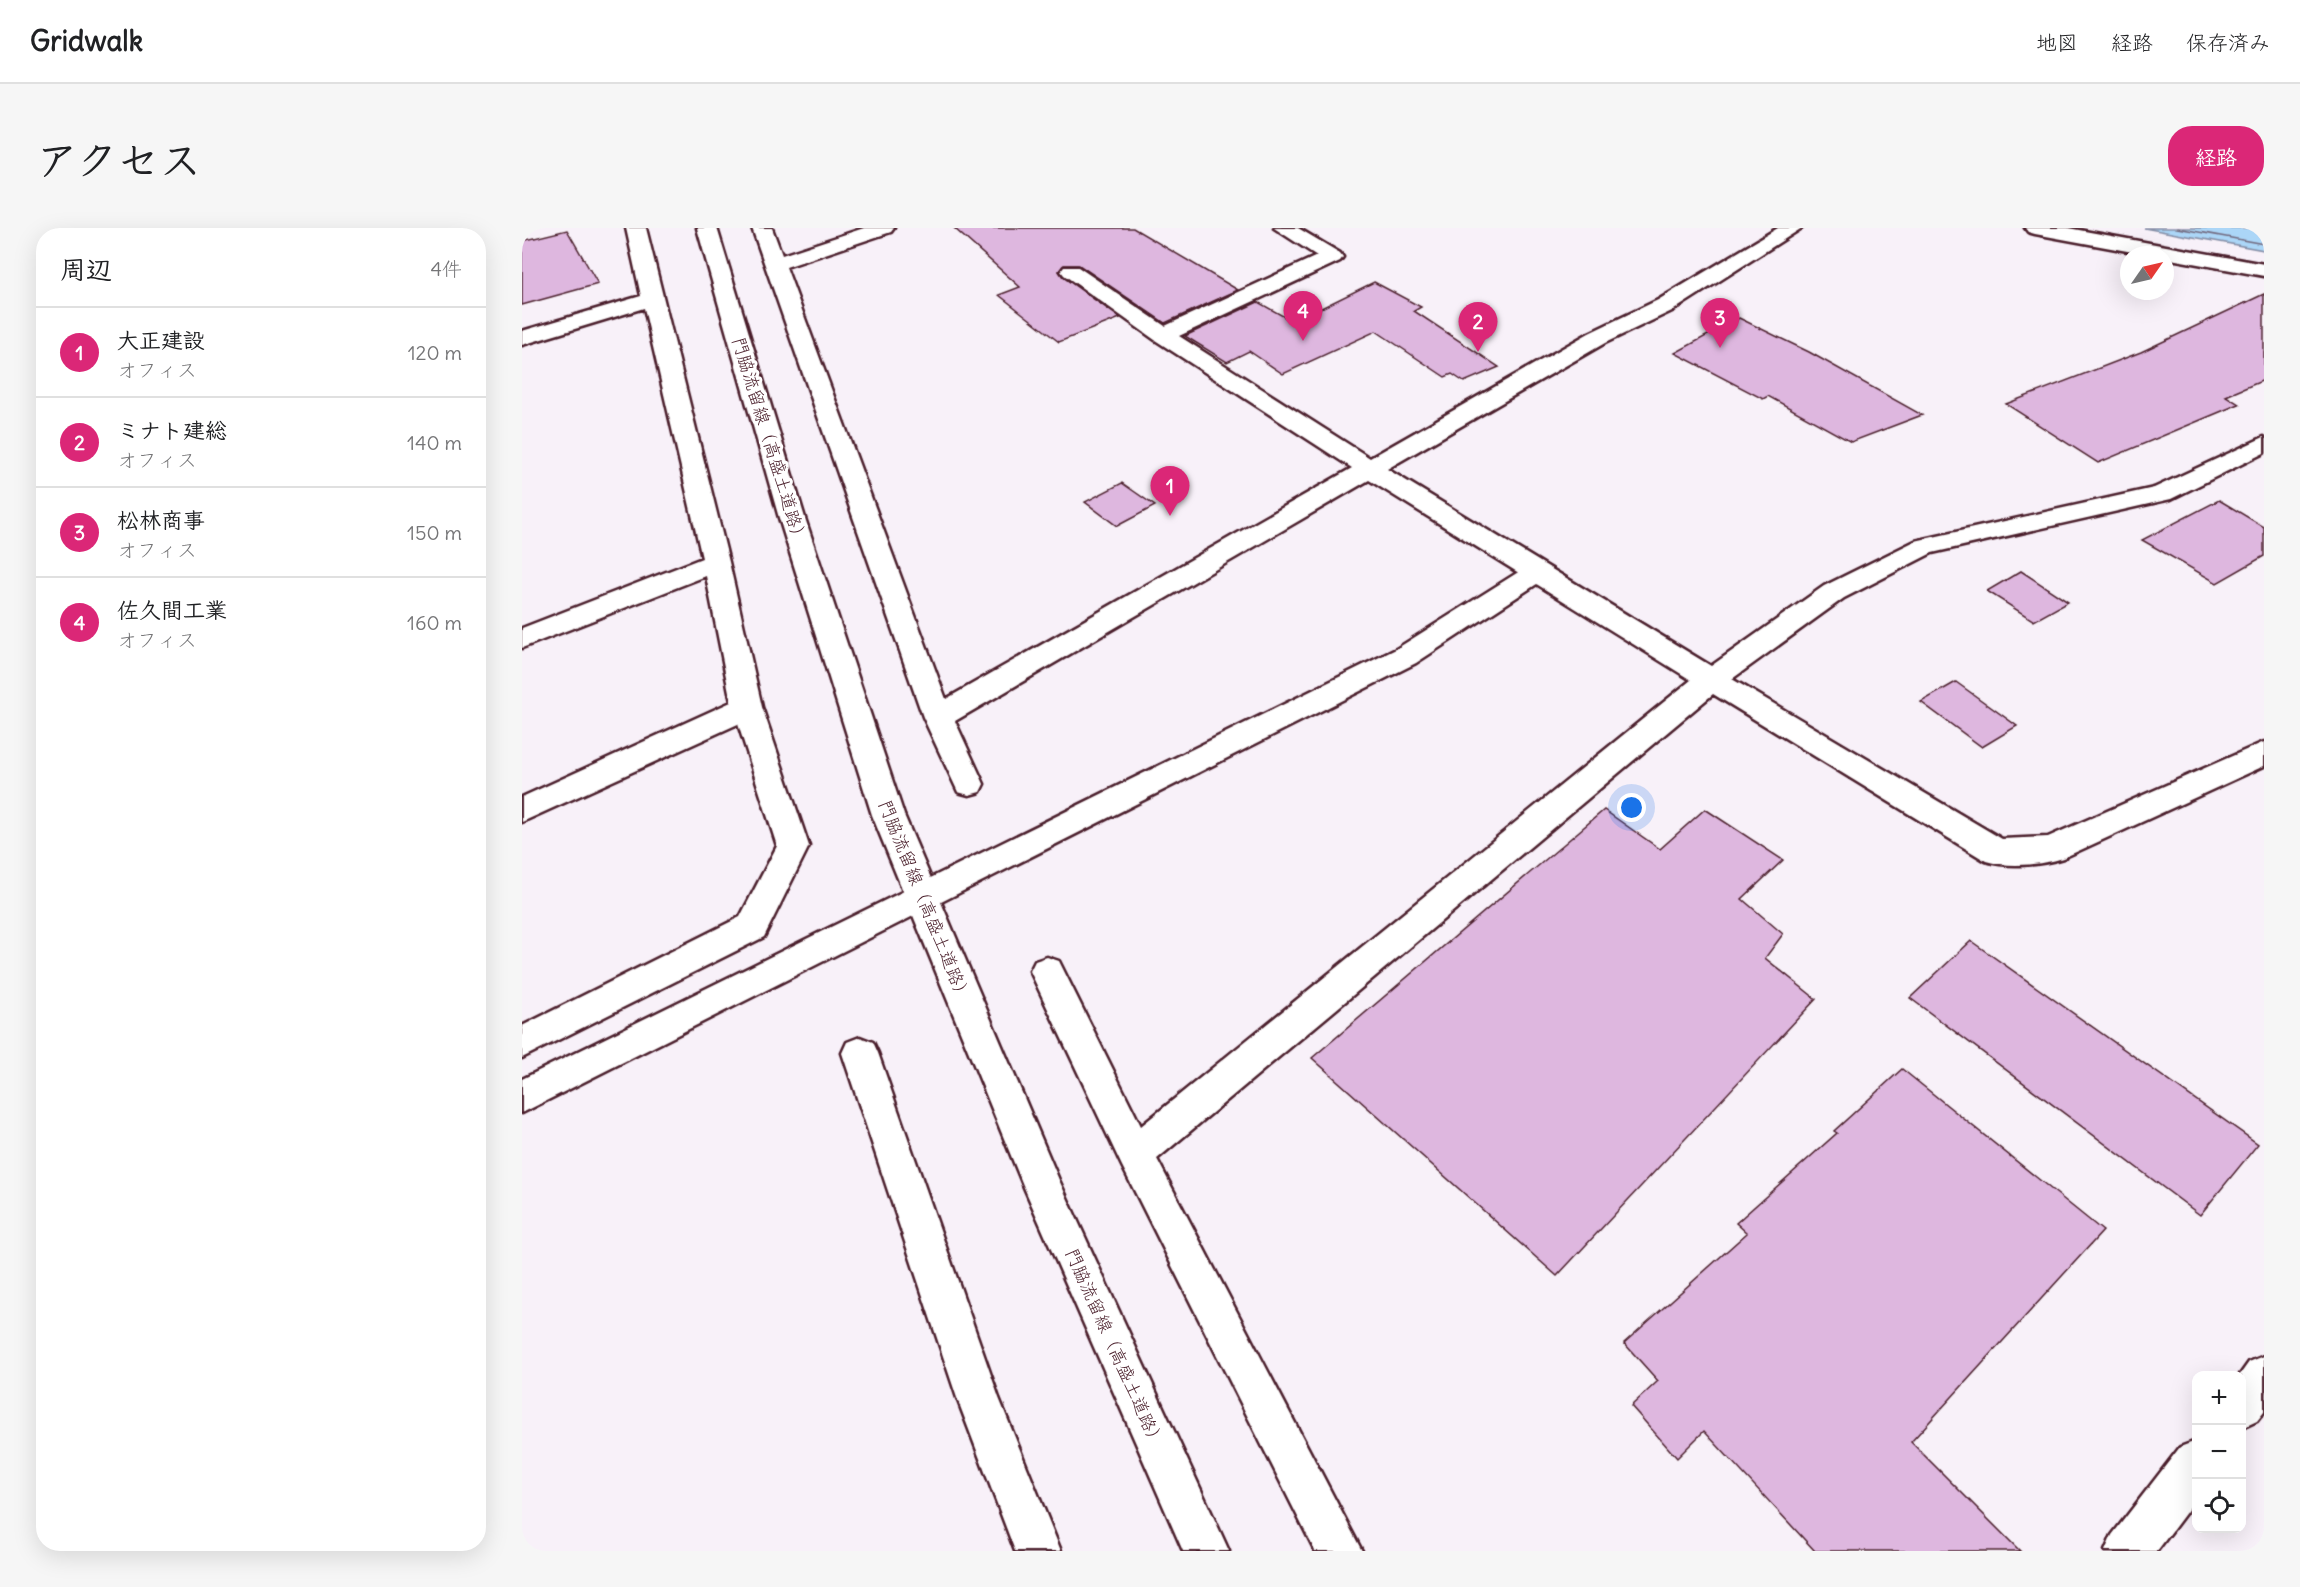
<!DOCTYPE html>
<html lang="ja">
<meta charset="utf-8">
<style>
body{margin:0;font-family:Delius,"Klee One",sans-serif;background:#f6f6f6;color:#202124}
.controls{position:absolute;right:18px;bottom:18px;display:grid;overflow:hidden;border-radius:12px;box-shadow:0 6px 24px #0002}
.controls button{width:54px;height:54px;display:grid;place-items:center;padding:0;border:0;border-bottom:2px solid #e0e0e0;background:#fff;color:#202124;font:30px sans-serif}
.compass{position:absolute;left:1598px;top:18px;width:54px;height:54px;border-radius:50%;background:#fff;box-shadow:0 6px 24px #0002;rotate:56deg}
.you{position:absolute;left:1110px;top:580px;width:21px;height:21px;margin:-15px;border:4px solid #fff;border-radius:50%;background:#1a73e8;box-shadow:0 0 0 9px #1a73e833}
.badge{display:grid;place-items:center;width:39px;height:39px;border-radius:50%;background:#db2777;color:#fff;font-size:20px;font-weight:700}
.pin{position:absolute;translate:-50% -50px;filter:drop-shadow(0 2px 3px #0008)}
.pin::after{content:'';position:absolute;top:32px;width:21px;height:18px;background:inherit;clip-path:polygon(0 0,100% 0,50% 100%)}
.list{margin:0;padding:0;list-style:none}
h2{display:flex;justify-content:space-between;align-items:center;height:78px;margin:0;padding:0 24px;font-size:26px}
h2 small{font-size:20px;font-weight:400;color:#757577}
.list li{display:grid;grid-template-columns:39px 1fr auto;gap:18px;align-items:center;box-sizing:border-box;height:90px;padding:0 24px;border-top:2px solid #e0e0e0}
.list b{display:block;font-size:22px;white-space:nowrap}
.list p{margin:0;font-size:20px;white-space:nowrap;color:#757577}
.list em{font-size:20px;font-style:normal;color:#757577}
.icon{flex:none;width:33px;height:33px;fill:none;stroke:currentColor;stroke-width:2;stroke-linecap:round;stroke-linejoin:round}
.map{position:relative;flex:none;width:1742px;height:1323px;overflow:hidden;border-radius:24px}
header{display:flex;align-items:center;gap:36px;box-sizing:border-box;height:84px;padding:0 30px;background:#fff;border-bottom:2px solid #e0e0e0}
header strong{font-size:28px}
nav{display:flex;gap:33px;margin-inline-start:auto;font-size:21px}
.intro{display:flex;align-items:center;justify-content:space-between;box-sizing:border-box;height:144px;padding:0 36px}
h1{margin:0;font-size:42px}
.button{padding:15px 27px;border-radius:24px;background:#db2777;color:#fff;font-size:21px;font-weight:700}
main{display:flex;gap:36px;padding:0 36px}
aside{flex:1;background:#fff;border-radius:24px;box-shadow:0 6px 24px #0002}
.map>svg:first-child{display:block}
.water{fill:#abd6f7;stroke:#848da5;stroke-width:1.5}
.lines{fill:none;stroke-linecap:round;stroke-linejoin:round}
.shore{stroke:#71687d;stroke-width:1.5}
.building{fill:#deb7df;stroke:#4a1f2b;stroke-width:1.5}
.minor-casing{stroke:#4a1f2b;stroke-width:5}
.tertiary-casing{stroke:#4a1f2b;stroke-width:5}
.secondary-casing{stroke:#4a1f2b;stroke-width:5}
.minor{fill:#fff;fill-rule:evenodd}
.tertiary{fill:#fff;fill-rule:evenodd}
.secondary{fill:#fff;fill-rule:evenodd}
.labels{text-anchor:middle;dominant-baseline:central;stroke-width:6;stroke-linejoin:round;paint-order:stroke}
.street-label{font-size:18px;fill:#4a1f2b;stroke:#fff}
</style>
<header>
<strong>Gridwalk</strong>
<nav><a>地図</a><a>経路</a><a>保存済み</a></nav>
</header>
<div class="intro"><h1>アクセス</h1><a class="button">経路</a></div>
<main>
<aside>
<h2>周辺<small>4件</small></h2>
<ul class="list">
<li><span class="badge">1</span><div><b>大正建設</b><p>オフィス</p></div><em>120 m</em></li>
<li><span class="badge">2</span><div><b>ミナト建総</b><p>オフィス</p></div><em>140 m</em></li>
<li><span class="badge">3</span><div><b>松林商事</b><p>オフィス</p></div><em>150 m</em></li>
<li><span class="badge">4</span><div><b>佐久間工業</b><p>オフィス</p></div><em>160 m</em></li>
</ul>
</aside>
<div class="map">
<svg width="1742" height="1323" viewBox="0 0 1742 1323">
<rect width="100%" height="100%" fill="#f8f1f9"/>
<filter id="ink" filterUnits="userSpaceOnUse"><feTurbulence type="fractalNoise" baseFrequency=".0167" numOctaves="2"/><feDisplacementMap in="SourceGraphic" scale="12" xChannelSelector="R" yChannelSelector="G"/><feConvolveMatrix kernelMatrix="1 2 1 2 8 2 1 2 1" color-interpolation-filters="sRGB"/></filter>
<g filter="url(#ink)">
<!-- water -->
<path class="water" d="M1622,0H1742V22Z"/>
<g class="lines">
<!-- shore -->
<path class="shore" d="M1655,0L1742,16"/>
</g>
<!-- building -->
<path class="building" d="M432,0H611L716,62L643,95L557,37H542L537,43L541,49L598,90L537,114L477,67L498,59Z
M45,2L76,56L0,77V13Z
M852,54L899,79L892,83L977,139L942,154L930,146L923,149L854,103L761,146L727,123L705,134L663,108L736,74L768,92L781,86L783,88Z
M1742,66V152L1704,168L1717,176L1576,235L1484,176L1619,124Z
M1217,90L1287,124L1400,187L1329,214L1246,168L1241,171L1153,125Z
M600,255L633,278L595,298L563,274Z
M1697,272L1742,299V328L1695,355L1620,312Z
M1499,343L1546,374L1512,393L1465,363Z
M1434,454L1495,498L1460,519L1399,474Z
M1183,581L1261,632L1220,671L1261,706L1243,730L1294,771L1035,1048L790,830L1082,582L1138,621Z
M1449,713L1736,916L1678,987L1388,770Z
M1380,841L1581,1003L1389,1214L1498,1323H1293L1182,1203L1155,1230L1109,1178L1136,1153L1102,1115L1225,1005L1214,995L1315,905L1312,903Z"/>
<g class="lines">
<!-- minor casing -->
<g class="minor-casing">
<path id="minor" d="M104,0H124L207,334L240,479L287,618L242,709L0,830V798L218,689L255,618L216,496L0,594V569L209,474L184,348L0,420V400L180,330L122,80L0,117V103L119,68Z
M230,0H250L260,27L342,0H372L369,4L264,39L424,471L830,240L633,112L542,47L539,43L542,39H556L643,98L795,28L752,0H776L818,25L821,29L818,33L657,108L848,230L1067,105L1136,72L1256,0H1280L1152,82L1083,115L865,241L1189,438L1302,358L1393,313L1632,260L1742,209V225L1649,271L1410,325L1322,370L1210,451L1480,611L1526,609L1742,514V538L1541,630C1519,637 1486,640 1464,633L1191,466L635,931L840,1323H793L600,938L508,743L513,733L525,729L537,733L619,898L1169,452L847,252L433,493L462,556L458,564L447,567L436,564L401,489Z
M1503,0H1546L1742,36V48L1643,30V27H1627L1513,6L1506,4Z
M338,809L351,814L356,825L477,1170L539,1323H493L435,1170L320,825L325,814Z
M1742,1128V1184L1735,1193L1720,1200V1148H1717L1727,1134Z
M1674,1213V1271L1635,1323H1583L1590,1307L1658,1219Z"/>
</g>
<!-- tertiary casing -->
<g class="tertiary-casing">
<path id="tertiary" d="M1015,335L1024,338L1028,344L1024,350L894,435L0,885V851L874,421L1006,338Z"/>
</g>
<!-- secondary casing -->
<g class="secondary-casing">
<path id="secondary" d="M175,0H195L283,290L382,587L537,952L707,1323H661L501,957L350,587L257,290Z"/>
</g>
<!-- minor -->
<use href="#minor" class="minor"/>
<!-- tertiary -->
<use href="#tertiary" class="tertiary"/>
<!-- secondary -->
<use href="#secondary" class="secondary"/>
</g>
</g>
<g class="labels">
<!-- street labels -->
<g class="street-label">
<text transform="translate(248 213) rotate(73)">門脇流留線（高盛土道路）</text>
<text transform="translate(403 673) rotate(68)">門脇流留線（高盛土道路）</text>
<text transform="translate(593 1120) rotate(66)">門脇流留線（高盛土道路）</text>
</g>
</g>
</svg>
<div class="controls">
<button>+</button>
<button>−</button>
<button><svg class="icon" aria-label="locate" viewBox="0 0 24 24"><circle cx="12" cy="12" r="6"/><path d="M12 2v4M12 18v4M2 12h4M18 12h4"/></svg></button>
</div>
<svg class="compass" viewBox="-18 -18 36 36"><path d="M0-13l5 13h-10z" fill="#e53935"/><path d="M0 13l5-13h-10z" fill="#757577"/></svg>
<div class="you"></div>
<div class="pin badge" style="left:648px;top:288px">1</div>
<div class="pin badge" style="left:956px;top:124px">2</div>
<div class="pin badge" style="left:1198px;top:120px">3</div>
<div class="pin badge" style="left:781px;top:113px">4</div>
</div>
</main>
